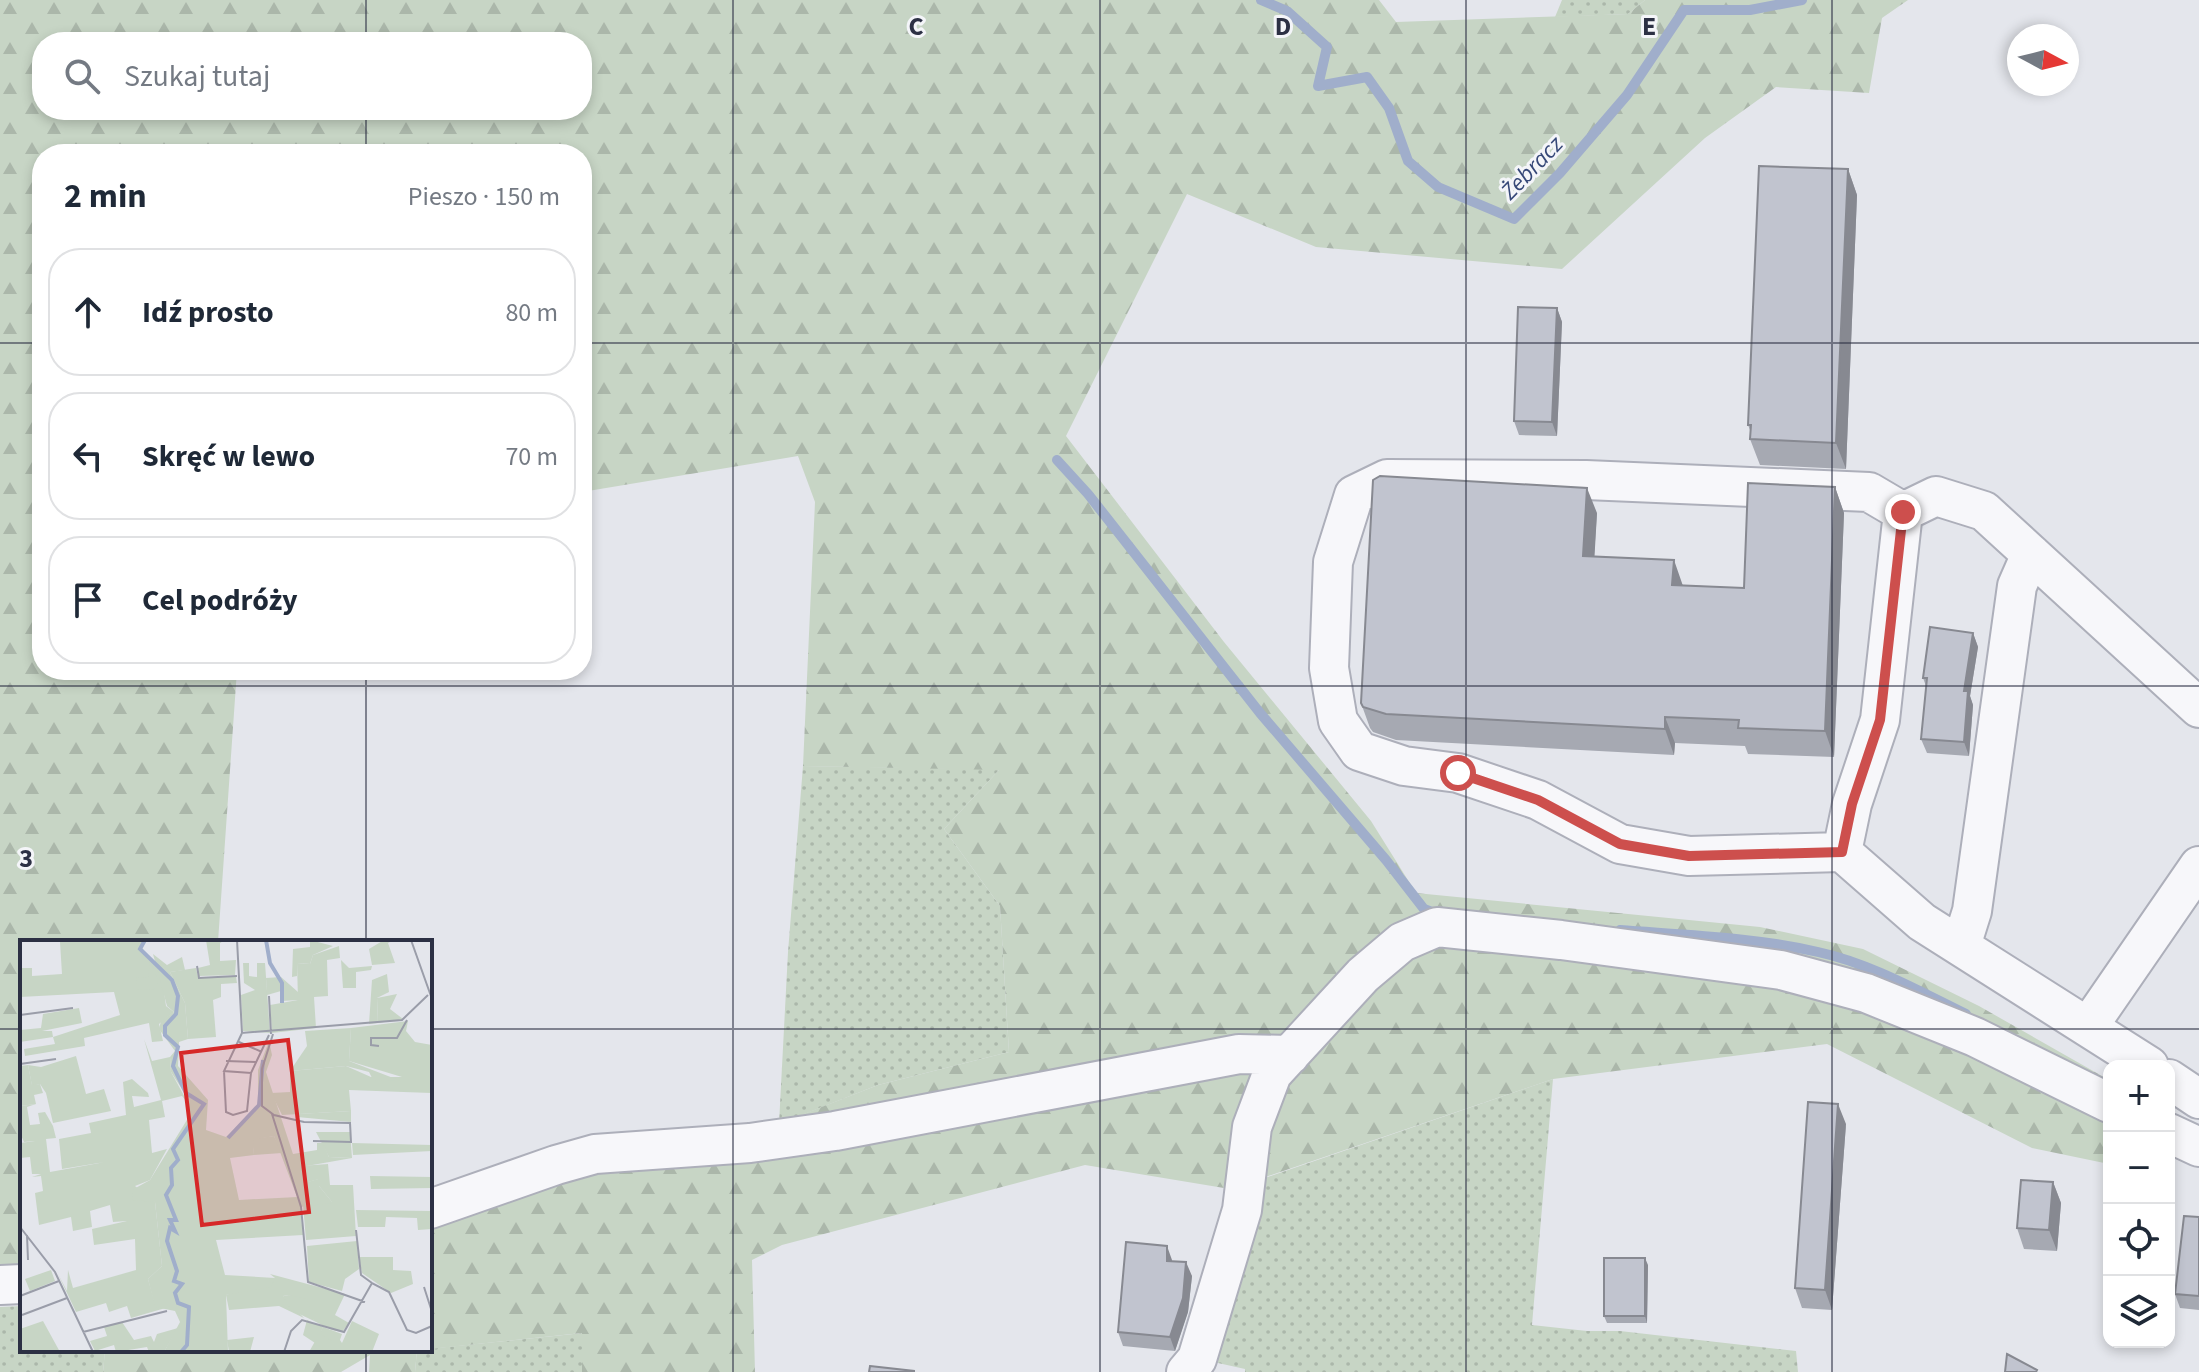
<!DOCTYPE html>
<html lang="pl">
<meta charset="utf-8">
<style>
body{margin:0;font-family:"Source Sans 3",sans-serif;background:#f2f2f3;color:#1f2937}
.controls{position:absolute;right:24px;bottom:24px;display:grid;overflow:hidden;border-radius:16px;box-shadow:0 4px 12px #0003}
.controls button{width:72px;height:72px;display:grid;place-items:center;padding:0;border:0;border-bottom:2px solid #e0e1e3;background:#fff;color:#1f2937;font:40px sans-serif}
.compass{position:absolute;left:2007px;top:24px;width:72px;height:72px;border-radius:50%;background:#fff;box-shadow:0 4px 12px #0003;rotate:97deg}
.stop{position:absolute;width:24px;height:24px;margin:-18px;border:6px solid #cd4f4d;border-radius:50%;background:#fff}
.stop.end{background:#cd4f4d;border-color:#fff;box-shadow:0 2px 8px #0008}
.list{margin:0;padding:0;list-style:none}
h2{display:flex;justify-content:space-between;align-items:center;height:104px;margin:0;padding:0 32px;font-size:34px}
h2 small{font-size:26px;font-weight:400;color:#747a83}
.list li{display:grid;grid-template-columns:52px 1fr auto;gap:24px;align-items:center;box-sizing:border-box;height:128px;margin:0 16px 16px;padding:0 16px;border:2px solid #e0e1e3;border-radius:32px}
.list b{display:block;font-size:30px;white-space:nowrap}
.list em{font-size:26px;font-style:normal;color:#747a83}
.icon{flex:none;width:44px;height:44px;fill:none;stroke:currentColor;stroke-width:2;stroke-linecap:round;stroke-linejoin:round}
.map{position:relative;flex:none;width:2199px;height:1372px;overflow:hidden}
.search{position:absolute;background:#fff;box-shadow:0 4px 12px #0003;left:32px;top:32px;width:560px;height:88px;display:flex;align-items:center;gap:20px;box-sizing:border-box;padding:0 28px;border-radius:32px;color:#747a83;font-size:30px}
.panel{position:absolute;background:#fff;box-shadow:0 4px 12px #0003;left:32px;top:144px;width:560px;height:536px;border-radius:32px}
.map>svg:first-child{display:block}
.grass{fill:url(#grass-dots)}
.forest{fill:url(#forest-firs);fill-rule:evenodd}
.lines{fill:none;stroke-linecap:round;stroke-linejoin:round}
.stream{stroke:#a0aecb;stroke-width:10}
.minor-casing{stroke:#adafba;stroke-width:42}
.minor{stroke:#f7f7fa;stroke-width:38}
.wall{fill:#a6a9b2}
.shaded-wall{fill:#878991}
.building{fill:#c1c4cf;stroke:#878991;stroke-width:2}
.route{stroke:#cd4f4d;stroke-width:10}
.grid{fill:none;stroke:#2c3044;stroke-width:2;stroke-opacity:0.55}
.labels{text-anchor:middle;dominant-baseline:central;stroke-width:6;stroke-linejoin:round;paint-order:stroke}
.water-label{font-size:24px;font-style:italic;fill:#364878;stroke:#f4f5f9}
.inset-river{fill:none;stroke:#a0aecb;stroke-width:4}
.inset-road{fill:none;stroke:#9a9da9;stroke-width:2}
.view{fill:#d62828;fill-opacity:0.15;stroke:#d62828;stroke-width:4}
.inset-edge{fill:none;stroke:#2c3044;stroke-width:4}
.grid-label{font-size:26px;text-anchor:middle;font-weight:bold;fill:#2c3044;stroke:#f4f5f9;stroke-width:6;stroke-linejoin:round;paint-order:stroke}
</style>
<div class="map">
<svg width="2199" height="1372" viewBox="0 0 2199 1372">
<defs>
<pattern id="grass-dots" width="8" height="8" patternUnits="userSpaceOnUse" patternTransform="scale(2)"><rect width="8" height="8" fill="#c7d5c5"/><path d="M2 2h.1M6 6h.1" fill="none" stroke="#abb7aa" stroke-width="1.8" stroke-linecap="round"/></pattern>
<pattern id="forest-firs" width="22" height="20" patternUnits="userSpaceOnUse" patternTransform="scale(2)"><rect width="22" height="20" fill="#c7d5c5"/><path d="M5 1l3.5 6h-7zM16 11l3.5 6h-7z" fill="#abb7aa"/></pattern>
</defs>
<rect width="100%" height="100%" fill="#e4e6ec"/>
<!-- grass -->
<path class="grass" d="M1562,0H1645L1628,14L1555,17Z
M803,766L1000,769L944,829L1000,906L1009,1052L878,1085L779,1124L788,952Z
M1553,1079L1532,1325L1587,1331H1620L1796,1351L1798,1372H1245V1369L1209,1361L1256,1181Z
M22,1306V1350H105L103,1372H0V1307Z
M583,1333L582,1372H415L417,1350Z"/>
<!-- forest -->
<path class="forest" d="M0,0H1379L1396,22L1628,14L1645,0H1908L1882,18L1869,93L1776,87L1705,138L1562,269L1316,247L1187,194L1066,436L1224,642L1371,821L1416,893L1760,927L1863,949L1979,1006L2109,1080V1164L2032,1148L1827,1044L1553,1079L1230,1189L1085,1165L782,1245L752,1260L755,1372H582V1333L430,1349V1198L699,1155L878,1085L1009,1052L1000,906L944,829L999,770L803,766L815,502L798,456L582,492V154H42V670H237L218,942H22V1267L0,1268ZM42,42H582V110H42Z
M105,1350H417L415,1372H369L370,1355L341,1372H103Z"/>
<g class="lines">
<!-- stream -->
<path class="stream" d="M1261,0L1287,11L1327,47L1318,86L1367,77L1389,108L1408,161L1438,187L1514,219L1560,173L1627,95L1684,10H1750L1802,0
M1057,460L1088,494L1260,713L1386,860L1424,909L1437,914
M1620,930C1686,935 1753,937 1818,952C1869,963 1919,991 1966,1014"/>
<!-- minor casing -->
<g class="minor-casing">
<path id="minor" d="M1842,852L1689,856L1620,844L1538,800L1458,773L1404,766L1359,751L1338,721L1329,668L1333,562L1354,495L1387,479L1586,480L1869,492L1903,512
M1961,946L1972,911L2017,586L2031,554
M2088,1027L2199,866
M2149,1066L1922,922L1842,852L1852,804L1880,720L1903,512L1936,496L1984,511L2199,708
M2169,1079L2199,1099
M2169,1133L2199,1147
M430,1209L556,1165L595,1154L750,1143L835,1131L1239,1054L1290,1055
M0,1285L22,1284
M1186,1372L1197,1359L1242,1210L1252,1127L1272,1074L1363,975L1402,942L1437,927L1561,940L1781,970L1866,993L1975,1037L2109,1103"/>
</g>
<!-- minor -->
<use href="#minor" class="minor"/>
</g>
<!-- wall -->
<path class="wall" d="M1848,169L1857,195L1846,469L1760,465L1750,439V430L1748,425Z
M1557,308L1562,322L1557,436L1519,435L1514,421Z
M1835,487L1844,513L1834,757L1748,754L1745,746L1675,743L1674,755L1396,740L1373,732L1370,728L1361,703L1597,513L1594,556L1683,585L1744,588Z
M1973,633L1978,647L1970,696L1973,705L1969,756L1927,753L1921,739L1926,686L1923,678Z
M1846,1124L1832,1310L1802,1308L1795,1288Z
M2053,1182L2061,1203L2057,1251L2024,1249L2017,1228Z
M2199,1217V1310L2180,1308L2175,1294Z
M1172,1261L1192,1276L1188,1312L1175,1351L1123,1346L1118,1332Z
M1648,1265L1647,1323H1607L1604,1316Z"/>
<!-- shaded-wall -->
<path class="shaded-wall" d="M1848,169L1857,195L1846,469L1836,443Z
M1557,308L1562,322L1557,436L1552,422Z
M1835,487L1844,513L1834,757L1825,731Z
M1587,488L1597,513L1593,582L1583,556Z
M1674,560L1683,586L1672,585Z
M1973,633L1978,647L1970,696L1973,705L1969,756L1964,742V691Z
M1665,717L1675,743L1674,755L1665,729Z
M1838,1104L1846,1124L1832,1310L1825,1290Z
M2053,1182L2061,1203L2057,1251L2049,1230Z
M1167,1246L1172,1260V1275L1167,1261Z
M1645,1258L1648,1265L1647,1323L1645,1316Z
M1186,1262L1192,1276L1188,1312L1175,1351L1170,1337Z"/>
<!-- building -->
<path class="building" d="M1759,166L1848,169L1836,443L1750,439L1751,425H1748Z
M1518,307L1557,308L1552,422L1514,421Z
M1380,476L1587,488L1583,556L1674,560L1672,585L1744,588L1748,483L1835,487L1825,731L1738,728L1739,720L1665,717V729L1386,714L1363,707L1361,703L1373,480Z
M1930,627L1973,633L1964,691H1968L1964,742L1921,739L1927,678H1923Z
M1808,1102L1838,1104L1825,1290L1795,1288Z
M2021,1180L2053,1182L2049,1230L2017,1228Z
M2184,1216L2199,1217V1296L2175,1294Z
M1126,1242L1167,1246V1261L1186,1262L1183,1298L1170,1337L1118,1332Z
M1604,1258H1645V1316H1604Z
M2007,1354L2037,1370L2036,1372H2005Z
M870,1366L914,1371V1372H869Z"/>
<g class="lines">
<!-- route -->
<path class="route" d="M1458,773L1538,800L1620,844L1689,856L1842,852L1852,804L1880,720L1903,512"/>
</g>
<!-- grid -->
<path class="grid" d="M366,0V42M733,0V1372M1100,0V1372M1466,0V1372M1832,0V1372M366,110V154M0,343H42M582,343H2199M366,670V942M0,686H2199M0,1029H22M430,1029H2199M366,1350V1372"/>
<g class="labels">
<!-- water labels -->
<g class="water-label">
<text transform="translate(1532 168) rotate(-46)">Żebracz</text>
</g>
</g>
<!-- overview -->
<g transform="translate(20 940)">
<rect width="412" height="412" fill="#e4e6ec"/>
<path d="M0,0H123L121,7L141,30L146,66L154,72L139,84L143,101L132,102L129,83L64,98L65,106L5,116L4,109L35,104L33,97L0,102V90L21,88L23,74L59,68L62,83L22,91H32L33,97L100,75L94,52L0,57V28H12V36L42,34L40,2ZM186,0H205L200,3V21L216,20L215,35L179,36L178,28L190,25ZM364,0H374L368,3L375,23L352,25L349,9ZM319,6L320,18L307,20L308,56L294,57L296,88L252,93L250,65L278,60L277,23L290,24L293,15ZM321,20L329,28L352,26L351,30L336,32V48H323ZM223,23H229V36L237,37V23H245L250,93L223,91L221,55L235,50L224,43ZM176,28L178,37H216L217,43L201,44V57L193,60L196,97L168,99L165,63L150,32ZM377,54L370,69L383,79L358,83L357,58ZM388,81L386,91L395,102L412,105L411,153L329,150L331,171L262,175L251,153L270,152V131L326,126L351,137H382L329,121L331,88ZM124,99L132,121L150,117L151,132L168,163L162,156L142,161L145,177L129,180L132,213L147,209L130,240L115,246L135,262L142,326L128,339L136,367H149L111,378L107,366L89,372L86,363L56,372L38,334L47,351L48,330L53,348L116,330L115,299L74,305L72,289L107,281L93,282L90,265L70,271L72,287L53,291L51,277L19,285L15,253L23,251L21,236L12,237L21,234H12L10,217L0,218V203L15,201L4,202L0,193V166L16,164L7,167L10,185L20,184L18,173L25,172L33,186L36,198L26,199L30,232L85,222L42,229L39,199L71,193L69,183L106,175L103,142L112,139L128,153L129,157L112,156L114,167L141,160ZM56,116L66,154L84,149L91,171L33,183L26,153L20,144L12,146L8,125L21,127ZM296,192H330L332,218L309,217ZM254,196L262,213L234,215L232,199ZM308,224L310,245H333L336,296L286,300L283,265L312,262L299,246L287,247L284,243L298,239H283L280,226ZM350,236L412,237V248L351,249ZM336,270L412,271V289L398,290L397,278L366,277L365,287H338ZM337,301L339,329L325,339L322,351L289,342L287,306ZM339,317H373V330L391,331L393,344L371,353L342,333ZM31,330L35,341L10,351L5,339ZM250,334L325,354L315,375L329,383L322,392L312,390L294,381L286,366L269,355L263,356L284,378L259,366L209,370L206,355L255,338ZM23,381L40,412H0V389ZM332,381L359,394L352,412H289L303,387L322,394L320,400L322,403ZM102,382L114,400L131,396L134,402L137,394L158,388L144,412H129L127,407L96,412L94,405L75,411L70,401L87,396L84,387ZM234,397L230,412H209L207,400Z" fill="#c7d5c5"/>
<path d="M290,0L313,6L293,15L290,24L277,23V36L272,37L273,9L290,7ZM133,14L147,25L162,17L165,30L150,32L165,63L168,99L159,102L158,126L188,160L186,190L206,197L238,166V130L249,101L252,115L246,132L273,214L297,210V203H303L309,217L332,218L281,227L283,239H299L285,243L287,246H299L313,263L280,267L283,295L196,300L205,335L255,338L251,347L206,355L208,412H144L160,382L155,371L135,367L128,339L142,326L135,262L113,260L112,250L130,240L170,175L167,157L151,132L150,117L155,111L139,89L141,81L154,72L147,66ZM254,196L277,257L219,260L210,218L234,215L233,200ZM130,22L139,41L134,49L118,50L116,38L128,37ZM367,34L369,52L357,58L358,83L349,84L352,40ZM261,37L278,52V60L262,61L261,51L247,55L246,38ZM331,88L329,121L381,141L353,140L349,132L326,126L270,131L287,106L285,91ZM8,125L12,145L20,144L23,153L14,155L16,164L0,166V126ZM331,171V182L277,177V174ZM332,203L412,205V211L333,215ZM269,355L287,359L294,381L271,370L263,356ZM287,380L303,387L300,394L312,401L307,411L283,395Z" fill="#c7d5c5" fill-rule="evenodd"/>
<path class="inset-river" d="M125,0L120,9L152,40L158,56L156,74L145,86V95L158,107L153,126L166,153L184,164L153,209L158,220L151,228L152,245L146,255L156,280H150L155,291L150,288L147,301L157,331L154,341L162,344L155,353L158,363L169,367L167,405L161,412M246,0L250,23L262,43V63M208,198L239,165L243,120"/>
<path class="inset-road" d="M217,0L222,93L382,80L408,55M391,0L412,59M177,26L179,38L217,36M249,56L251,94M0,75L53,68M222,93L204,131L231,133L249,95M253,94L242,129V166L254,175L284,182L330,183L331,202L293,201M219,102L242,112M359,106L351,105V98H377L387,80M206,121L237,122M0,124L36,119M204,131L206,172L213,175L227,171L231,133M252,174L281,267L288,342L345,362M0,287L35,332L73,412M336,290L341,335L352,343M7,295L8,320M404,347L412,372M0,356L39,341M2,375L47,358M63,392L147,371M264,412L271,391L282,380L324,392L352,343L369,352L387,390L396,393L412,386"/>
<path class="view" d="M268,100L289,272L182,285L161,113Z"/>
<rect width="412" height="412" class="inset-edge"/>
</g>
<g class="grid-label">
<text x="916" y="35">C</text>
<text x="1283" y="35">D</text>
<text x="1649" y="35">E</text>
<text x="26" y="867">3</text>
</g>
</svg>
<div class="controls">
<button>+</button>
<button>−</button>
<button><svg class="icon" aria-label="locate" viewBox="0 0 24 24"><circle cx="12" cy="12" r="6"/><path d="M12 2v4M12 18v4M2 12h4M18 12h4"/></svg></button>
<button><svg class="icon" aria-label="layers" viewBox="0 0 24 24"><path d="M12 4l9 5-9 5-9-5zM3 14l9 5 9-5"/></svg></button>
</div>
<svg class="compass" viewBox="-18 -18 36 36"><path d="M0-13l5 13h-10z" fill="#e53935"/><path d="M0 13l5-13h-10z" fill="#747a83"/></svg>
<div class="stop" style="left:1458px;top:773px"></div>
<div class="stop end" style="left:1903px;top:512px"></div>
<div class="search"><svg class="icon" aria-label="search" viewBox="0 0 24 24"><circle cx="10" cy="10" r="6"/><path d="M15 15l6 6"/></svg>Szukaj tutaj</div>
<section class="panel">
<h2>2 min<small>Pieszo · 150 m</small></h2>
<ul class="list">
<li><svg class="icon" aria-label="ahead" viewBox="0 0 24 24"><path d="M12 20V5M6 11l6-6 6 6"/></svg><div><b>Idź prosto</b></div><em>80 m</em></li>
<li><svg class="icon" aria-label="left" viewBox="0 0 24 24"><path d="M17 20v-9H6M10 6l-5 5 5 5"/></svg><div><b>Skręć w lewo</b></div><em>70 m</em></li>
<li><svg class="icon" aria-label="arrive" viewBox="0 0 24 24"><path d="M6 21V4h12l-3 4 3 4H6"/></svg><div><b>Cel podróży</b></div></li>
</ul>
</section>
</div>
